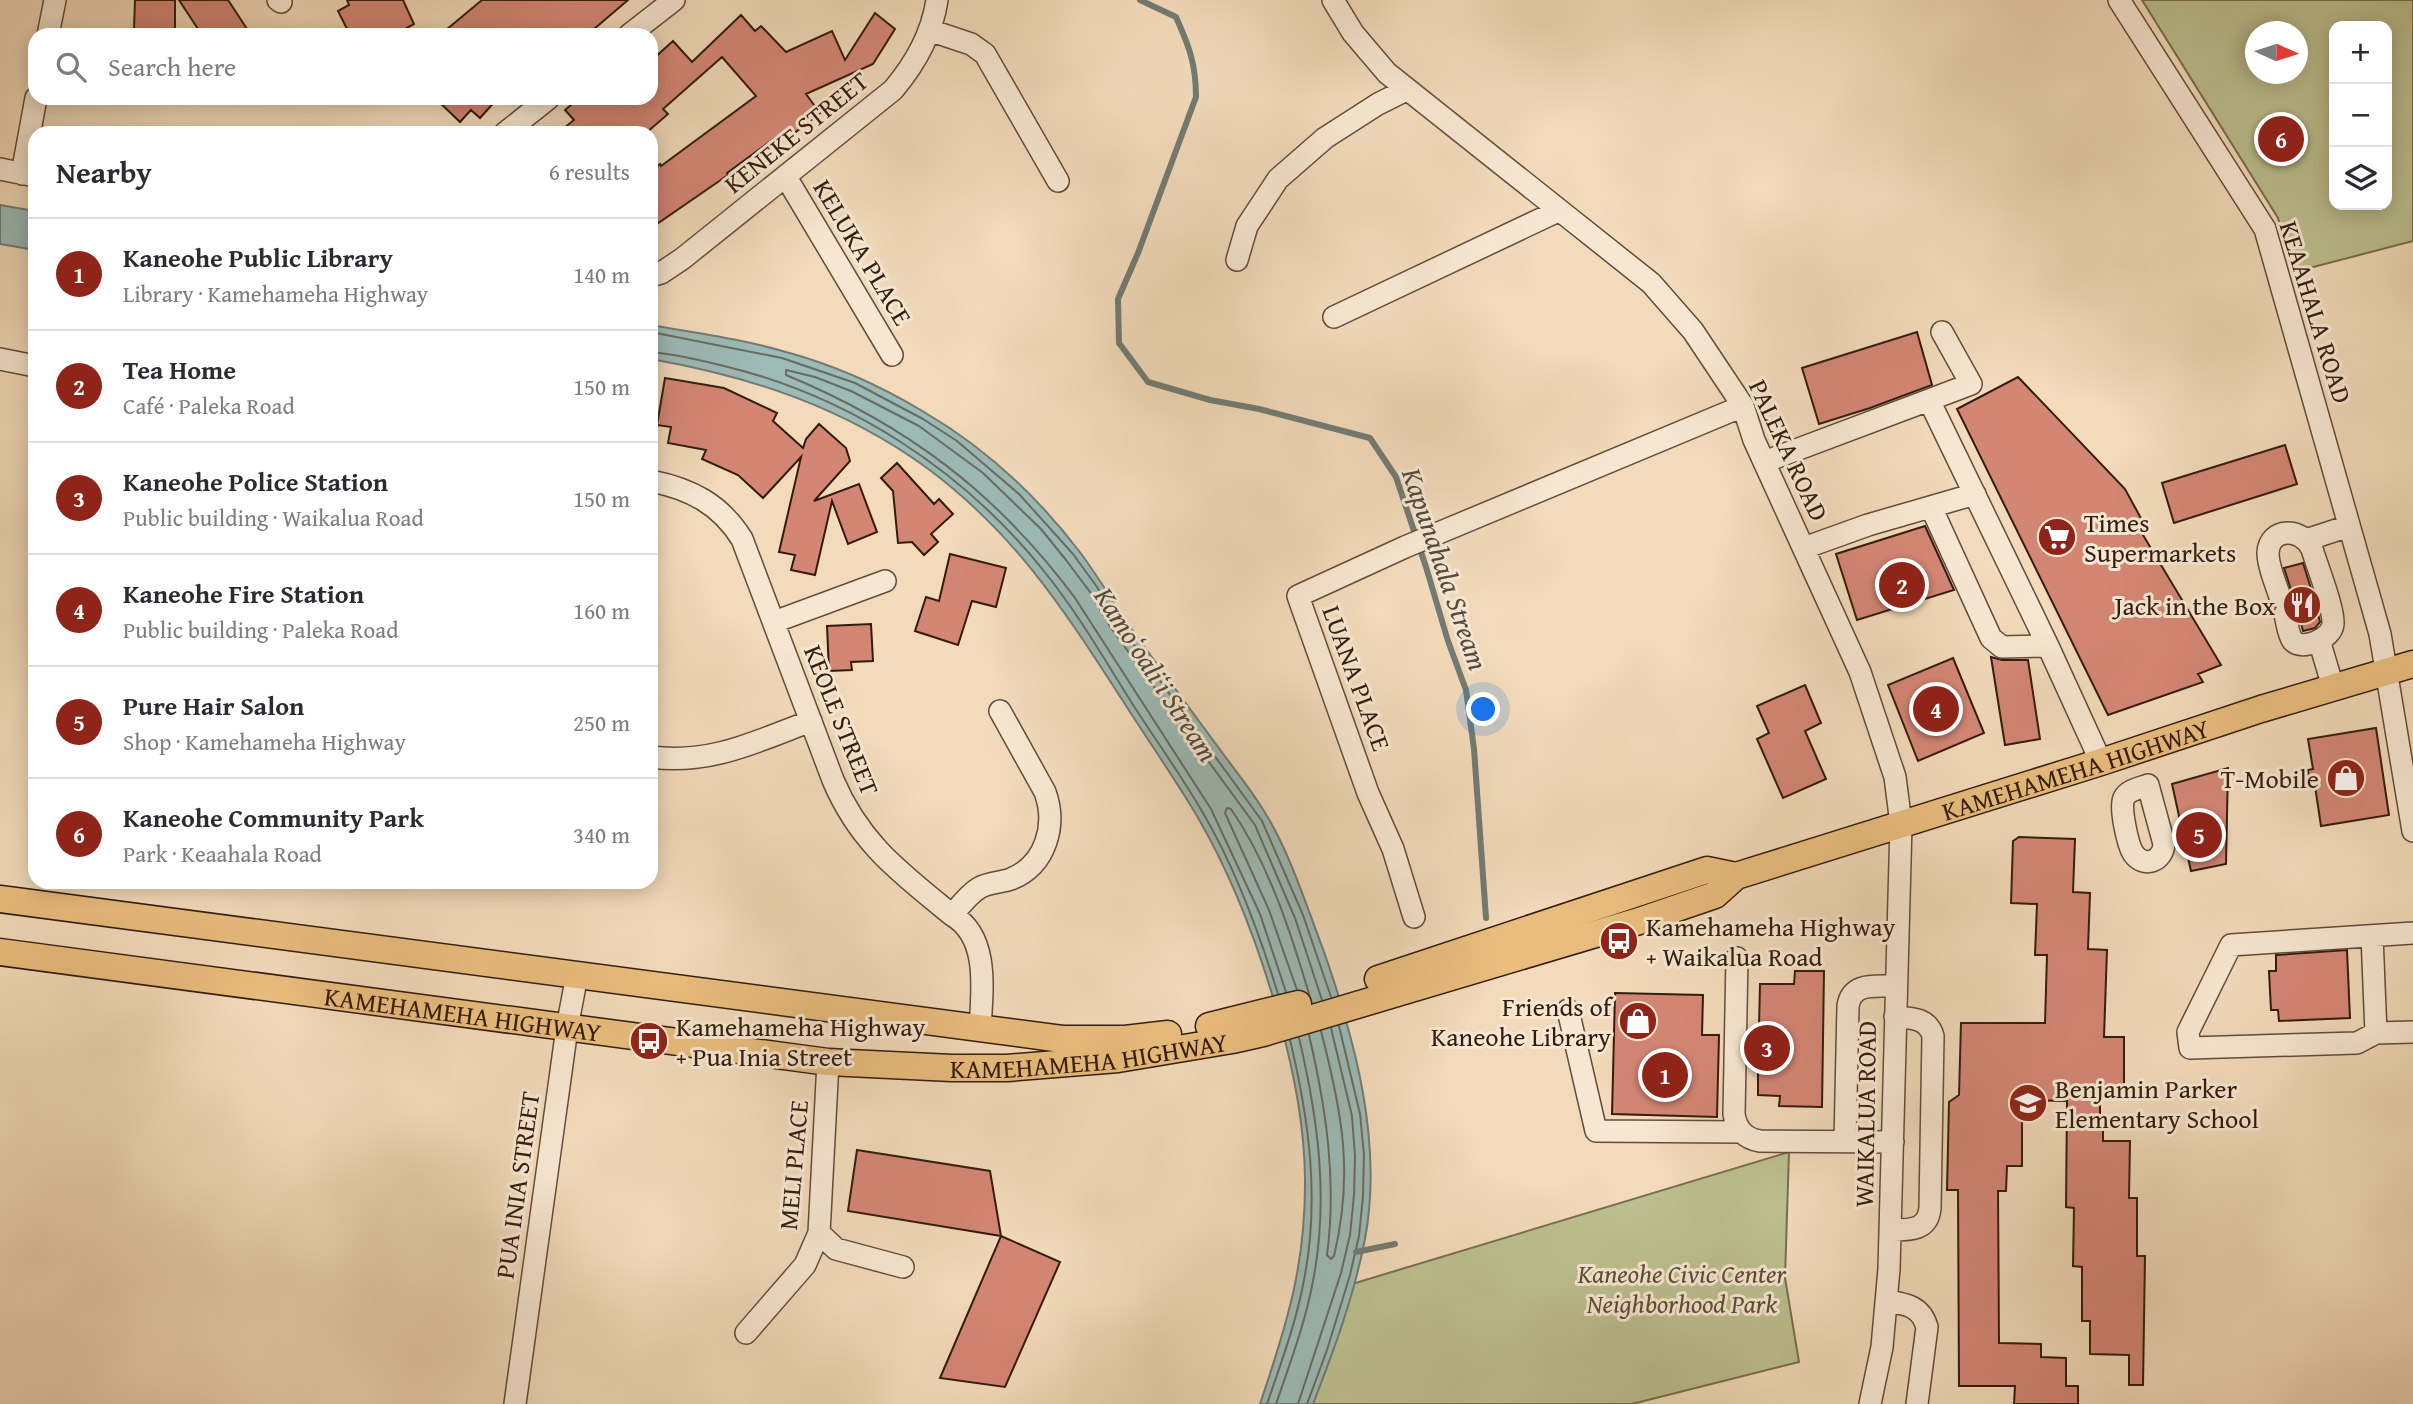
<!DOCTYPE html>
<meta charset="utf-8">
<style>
body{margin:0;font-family:"Gentium Book Plus",serif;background:#f2f2f3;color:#2b2b33}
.controls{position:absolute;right:21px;top:21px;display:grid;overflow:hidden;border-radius:14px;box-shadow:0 4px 18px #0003}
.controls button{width:63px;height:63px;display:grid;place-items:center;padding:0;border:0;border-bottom:2px solid #e1e1e2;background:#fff;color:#2b2b33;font:35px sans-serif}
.compass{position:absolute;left:2245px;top:21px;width:63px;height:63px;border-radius:50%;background:#fff;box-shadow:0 4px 18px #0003;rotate:93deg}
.you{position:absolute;left:1484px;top:710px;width:24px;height:24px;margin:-18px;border:5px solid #fff;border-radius:50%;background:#1a73e8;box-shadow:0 0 0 10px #1a73e833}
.badge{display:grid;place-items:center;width:46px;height:46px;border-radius:50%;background:#8f2418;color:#fff;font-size:23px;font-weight:700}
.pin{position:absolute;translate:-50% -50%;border:4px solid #fff;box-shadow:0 2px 7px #0006}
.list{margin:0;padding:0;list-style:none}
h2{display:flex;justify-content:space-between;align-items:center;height:91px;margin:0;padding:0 28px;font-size:30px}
h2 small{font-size:23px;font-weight:400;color:#7c7c81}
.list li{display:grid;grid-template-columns:46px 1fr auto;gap:21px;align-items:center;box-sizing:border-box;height:112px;padding:0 28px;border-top:2px solid #e1e1e2}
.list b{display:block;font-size:26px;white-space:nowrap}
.list p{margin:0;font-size:23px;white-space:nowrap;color:#7c7c81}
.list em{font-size:23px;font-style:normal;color:#7c7c81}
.icon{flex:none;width:38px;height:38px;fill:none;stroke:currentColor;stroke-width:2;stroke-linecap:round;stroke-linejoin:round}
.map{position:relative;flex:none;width:2413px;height:1404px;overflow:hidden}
.search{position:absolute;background:#fff;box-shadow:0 4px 18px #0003;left:28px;top:28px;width:630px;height:77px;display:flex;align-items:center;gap:18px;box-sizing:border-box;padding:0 24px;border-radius:21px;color:#7c7c81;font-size:26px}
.panel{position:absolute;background:#fff;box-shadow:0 4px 18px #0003;left:28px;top:126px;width:630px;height:763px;border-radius:21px}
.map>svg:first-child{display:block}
.green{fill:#bcbf8f;stroke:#786e4e;stroke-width:2;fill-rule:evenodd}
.water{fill:#9cbab6;stroke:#727b73;stroke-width:2}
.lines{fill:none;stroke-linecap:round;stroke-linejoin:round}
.shore{stroke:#686b62;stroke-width:2}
.stream{stroke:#727b73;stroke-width:6}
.building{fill:#d48675;stroke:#331c0e;stroke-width:2}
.minor-casing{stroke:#634c39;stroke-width:24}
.major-casing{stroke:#331c0e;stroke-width:29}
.minor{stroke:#f7e7d2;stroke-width:21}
.major{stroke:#e9bd7d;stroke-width:26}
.labels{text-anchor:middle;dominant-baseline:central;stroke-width:6;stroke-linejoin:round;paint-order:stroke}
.street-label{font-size:26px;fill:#331c0e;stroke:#f7e7d2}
.poi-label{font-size:26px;fill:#331c0e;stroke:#f7e7d2;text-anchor:start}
.park-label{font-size:26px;font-style:italic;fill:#5c4d35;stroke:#f7e7d2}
.water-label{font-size:28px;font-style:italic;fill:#524b40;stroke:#f7e7d2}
</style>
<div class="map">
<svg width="2413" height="1404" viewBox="0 0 2413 1404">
<rect width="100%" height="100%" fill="#f2daba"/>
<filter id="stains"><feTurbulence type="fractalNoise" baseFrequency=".00286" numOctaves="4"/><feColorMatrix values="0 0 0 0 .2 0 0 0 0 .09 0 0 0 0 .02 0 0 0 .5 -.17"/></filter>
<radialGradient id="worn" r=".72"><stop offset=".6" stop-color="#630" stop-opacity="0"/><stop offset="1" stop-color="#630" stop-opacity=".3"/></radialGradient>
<!-- green -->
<path class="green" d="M2142,0H2413V241L2294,272L2278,218ZM2334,26H2387V205H2334ZM2256,32H2298V74H2256Z
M1789,1152L1785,1278L1799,1362L1632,1404H1311L1342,1287Z"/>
<!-- water -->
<path class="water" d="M0,205L35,211V250L0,244Z
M651,325C696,333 742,339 786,352C834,365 881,386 924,412C984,447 1037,496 1079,551C1101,580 1118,611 1140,641C1167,678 1194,714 1221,751C1237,773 1254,793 1267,816C1290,854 1307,907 1323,949C1355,1040 1383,1142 1365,1239C1354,1296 1334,1350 1313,1404H1260C1287,1324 1306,1264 1305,1178C1304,1069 1252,910 1197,816C1174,777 1147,739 1123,701C1064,610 1016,534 927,468C843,407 752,377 651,359Z"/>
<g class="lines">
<!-- shore -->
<path class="shore" d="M651,332L782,358L855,383L923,419L957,441L1019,494L1073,554L1097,587L1118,623L1262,821L1303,915L1331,997
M651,352C675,354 700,360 724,366C849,396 963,470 1043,570C1079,614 1107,664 1137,711C1159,745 1183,778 1203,813C1236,869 1259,932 1278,994
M1297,990L1269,910L1225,813L1227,808L1231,809C1269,864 1291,933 1310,997
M1286,992L1260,914L1211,809L1075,598C997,493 907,425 786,375V370L815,377L851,391L919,426L983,473L1041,529L1066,560L1090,592L1111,628L1255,825L1295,918L1322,1000
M1309,1035C1326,1108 1337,1180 1327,1255L1331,1259L1334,1256C1354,1173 1342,1112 1321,1031
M1267,1404C1281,1363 1296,1323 1304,1280C1320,1199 1309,1119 1290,1040
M1276,1404C1290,1363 1305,1324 1313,1281C1329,1199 1318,1118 1299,1038
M1298,1404L1341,1273L1350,1235L1354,1195L1355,1156L1352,1116L1331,1028
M1307,1404L1327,1350L1350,1275L1359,1236L1363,1196L1364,1155L1360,1114L1339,1026"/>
<!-- stream -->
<path class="stream" d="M1140,0L1176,17C1189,46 1196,64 1196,97L1138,253L1118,299L1119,343L1148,382L1210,400L1259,409L1370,438L1396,477L1426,567L1448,641L1466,690L1474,749L1486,918
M1356,1252L1395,1244"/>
</g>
<!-- building -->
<path class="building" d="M135,0H175V29H134Z
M179,0H228L251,35H202Z
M347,0H403L414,24L394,35H350L338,11L349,5Z
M482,0H628L587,35H440Z
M875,13L895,29L873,64L806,94L820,113L788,138L783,132L727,173L728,175L651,228V171L660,164L661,166L756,96L722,57L663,109L668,114L646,133H558L574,120L565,110L579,98H651V61L673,41L692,62L741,15L755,31L761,26L786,52L832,31L845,60Z
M435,98H498L480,118L471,110L460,122Z
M1917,332L1932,385L1870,408L1819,424L1802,368Z
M2018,377L2125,489L2143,522L2137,525L2221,665L2198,674L2203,682L2108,715L1957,409Z
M665,378L724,388L777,413L773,421L803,448L806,439L819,424L846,448L850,461L814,501L859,484L877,532L848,544L832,501L815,575L791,570L795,555L779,552L801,457L763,498L738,475L702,459L706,450L668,443L671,427L657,425Z
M2285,445L2297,484L2174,523L2162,483Z
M897,463L934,504L939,499L953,514L931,534L938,542L924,555L912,542L898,543L893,491L881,478Z
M1925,526L1954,590L1857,620L1836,554Z
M950,554L1006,568L996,607L972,601L958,645L915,631L926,597L939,601Z
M2303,563L2315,601L2320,622L2315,628L2303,631L2298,611L2291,603L2292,593L2284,568Z
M871,624L873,661L851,662L852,670L829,671L827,626Z
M1991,657L2002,660H2028L2040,739L2005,745Z
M1953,658L1984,733L1918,761L1888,685Z
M1805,685L1821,723L1805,731L1826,779L1783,798L1757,739L1769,733L1757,706Z
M2376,728L2389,815L2321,826L2315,786H2310L2308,770L2313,769L2308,739Z
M2228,768L2226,864L2191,871L2172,784Z
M2019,837L2075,839L2073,892L2090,893L2088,949L2107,950L2104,1037H2124V1095H2100V1128H2103V1141H2130L2129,1198H2137V1256H2145L2143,1385H2129V1355L2090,1354V1321H2082V1267L2073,1266L2074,1208L2066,1207L2067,1101L2022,1100V1166H2007L2006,1191H1998L1999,1343L2041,1344V1357L2066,1358V1386H2078V1404H2014L2015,1386H1959L1958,1190H1947L1949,1102L1959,1095L1961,1023H2045L2047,955H2035L2037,904L2011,903L2013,841Z
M2347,950L2350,1018L2279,1021L2278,1010H2271L2269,971H2276V955Z
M1795,971H1824L1822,1107L1779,1106L1780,1096L1758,1095V1063L1783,1064L1784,1028H1759L1760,984H1794Z
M1615,993L1703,995L1702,1035H1719L1717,1117L1612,1114Z
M857,1150L990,1171L1001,1236L848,1211Z
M1001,1236L1060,1262L1005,1387L940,1378Z"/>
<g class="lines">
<!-- minor casing -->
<g class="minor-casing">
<path id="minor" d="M278,0L281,2
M1333,0L1353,33L1387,73L1651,283L1693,331L1743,406L1754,440L1860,672L1895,777L1901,824L1889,1269L1882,1347L1870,1404
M2119,0L2265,229L2380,634L2413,831
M929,30L971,44L985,54L1058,181
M48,35L55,0
M629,35L674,0
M505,133L549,98
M0,169L35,176
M22,174L36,98
M786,177L892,355
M1237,260L1247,226L1278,179L1325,138L1378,104L1406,90
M651,276L661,273L682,259L893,90C915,64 932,34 937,0
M1334,317L1558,211
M0,359L35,366
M1929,400L1971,384L1942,332
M1764,462L1929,400L2048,646L2101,762
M651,481C691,489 720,504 742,539L833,780C860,844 901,873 952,915C990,937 982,991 980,1028
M1931,507L1991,638L2002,647L2048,646
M2306,540L2349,526
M1804,548L1868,525L1975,494
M2280,597C2276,584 2268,567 2268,553C2269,527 2302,527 2312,549C2317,566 2334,608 2333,624C2332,639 2302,651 2293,641C2288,635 2287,622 2285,614
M774,622L885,581
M2319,640L2333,687
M651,757C711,765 757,741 811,721
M2148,785L2164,844C2163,861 2144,869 2133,853C2128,845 2119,806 2124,798C2128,790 2140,788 2148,785Z
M952,915C960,906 969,894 979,888C989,882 1000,883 1011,879C1046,865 1057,825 1045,792L1000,711
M1414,917L1393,849L1368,793L1298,596L1405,547L1743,406
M2372,936L2376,1033L2413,1032
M1737,958L1734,1114C1736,1129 1745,1139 1760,1141L1893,1142
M1568,1010L1596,1131L1741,1132
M2376,1033L2357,1043L2190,1048L2188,1032L2231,945L2413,933
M1845,1141L1848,1006C1852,981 1877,987 1896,986
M1890,1230C1909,1230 1928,1231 1930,1208L1933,1036C1928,1018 1912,1018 1895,1017
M819,1233L836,1249L903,1267
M1887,1301C1906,1304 1921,1306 1927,1327L1917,1404
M746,1333L805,1265L819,1233L828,1062
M515,1404L567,1028L577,975"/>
</g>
<!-- major casing -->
<g class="major-casing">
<g id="major">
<path d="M0,899L1062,1039H1125L1168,1034"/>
<path id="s1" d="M0,952L828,1062L952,1068H1007L1118,1059L1232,1040L1263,1033L1639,921L1715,895L1736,876L2101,762L2261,709L2413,664"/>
<path d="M1378,979L1707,870L1736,876"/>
<path d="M1209,1026L1298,1004"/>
</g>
</g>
<!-- minor -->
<use href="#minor" class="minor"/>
<!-- major -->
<use href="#major" class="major"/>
</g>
<!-- icons -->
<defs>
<g id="supermarket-disc" transform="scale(2.0125)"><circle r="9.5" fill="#8f2418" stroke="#f7e7d2"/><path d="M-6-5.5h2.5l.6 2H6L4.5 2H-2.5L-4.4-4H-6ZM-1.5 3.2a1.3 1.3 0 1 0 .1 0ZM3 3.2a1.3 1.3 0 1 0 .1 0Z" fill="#fff"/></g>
<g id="restaurant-disc" transform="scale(2.0125)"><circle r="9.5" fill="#8f2418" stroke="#f7e7d2"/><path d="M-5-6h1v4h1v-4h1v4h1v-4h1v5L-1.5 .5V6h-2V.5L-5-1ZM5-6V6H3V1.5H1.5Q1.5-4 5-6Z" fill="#fff"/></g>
<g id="shop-disc" transform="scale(2.0125)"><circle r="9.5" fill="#8f2418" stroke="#f7e7d2"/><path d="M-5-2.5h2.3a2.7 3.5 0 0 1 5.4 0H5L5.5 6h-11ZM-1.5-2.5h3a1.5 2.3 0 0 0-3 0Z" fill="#fff"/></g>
<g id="bus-disc" transform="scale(2.0125)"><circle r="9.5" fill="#8f2418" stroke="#f7e7d2"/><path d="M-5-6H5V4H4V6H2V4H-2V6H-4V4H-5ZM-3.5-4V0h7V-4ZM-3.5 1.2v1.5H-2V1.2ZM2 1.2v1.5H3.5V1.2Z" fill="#fff"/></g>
<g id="school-disc" transform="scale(2.0125)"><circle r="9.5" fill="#8f2418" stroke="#f7e7d2"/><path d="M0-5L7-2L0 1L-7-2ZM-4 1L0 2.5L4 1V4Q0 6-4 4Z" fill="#fff"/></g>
</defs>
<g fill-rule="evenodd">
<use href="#supermarket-disc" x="2057" y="537"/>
<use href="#restaurant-disc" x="2302" y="605"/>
<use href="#shop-disc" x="2346" y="778"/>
<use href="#bus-disc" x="1619" y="941"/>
<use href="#shop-disc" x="1638" y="1021"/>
<use href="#bus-disc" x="649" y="1041"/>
<use href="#school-disc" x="2028" y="1103"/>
</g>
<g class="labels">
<!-- street labels -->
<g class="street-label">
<text transform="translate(796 132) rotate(-39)">KENEKE STREET</text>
<text transform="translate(863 252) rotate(59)">KELUKA PLACE</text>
<text transform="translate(2316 312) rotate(73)">KEAAHALA ROAD</text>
<text transform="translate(1789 450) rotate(65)">PALEKA ROAD</text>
<text transform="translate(1357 678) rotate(70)">LUANA PLACE</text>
<text transform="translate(842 720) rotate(68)">KEOLE STREET</text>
<text stroke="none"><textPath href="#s1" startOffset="2130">KAMEHAMEHA HIGHWAY</textPath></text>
<text stroke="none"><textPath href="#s1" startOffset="467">KAMEHAMEHA HIGHWAY</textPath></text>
<text stroke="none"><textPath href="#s1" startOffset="1097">KAMEHAMEHA HIGHWAY</textPath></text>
<text transform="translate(1865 1114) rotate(-89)">WAIKALUA ROAD</text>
<text transform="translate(793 1165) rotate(-85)">MELI PLACE</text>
<text transform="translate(517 1185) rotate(-82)">PUA INIA STREET</text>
</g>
<!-- poi labels -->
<g class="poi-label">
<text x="2084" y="522">Times<tspan x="2084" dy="30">Supermarkets</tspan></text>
<text x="2275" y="605" text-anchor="end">Jack in the Box</text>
<text x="2319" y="778" text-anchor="end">T-Mobile</text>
<text x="1646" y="926">Kamehameha Highway<tspan x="1646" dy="30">+ Waikalua Road</tspan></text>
<text x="1611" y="1006" text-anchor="end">Friends of<tspan x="1611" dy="30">Kaneohe Library</tspan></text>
<text x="676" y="1026">Kamehameha Highway<tspan x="676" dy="30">+ Pua Inia Street</tspan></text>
<text x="2055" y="1088">Benjamin Parker<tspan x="2055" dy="30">Elementary School</tspan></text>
</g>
<!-- park labels -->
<g class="park-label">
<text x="1682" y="1273">Kaneohe Civic Center<tspan x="1682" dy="30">Neighborhood Park</tspan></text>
</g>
<!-- water labels -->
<g class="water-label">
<text transform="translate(1446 569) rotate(71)">Kapunahala Stream</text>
<text transform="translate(1157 674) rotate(57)">Kamoʻoaliʻi Stream</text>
</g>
</g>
<rect width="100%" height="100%" filter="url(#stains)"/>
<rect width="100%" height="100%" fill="url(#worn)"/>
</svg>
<div class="controls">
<button>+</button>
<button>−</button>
<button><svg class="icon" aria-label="layers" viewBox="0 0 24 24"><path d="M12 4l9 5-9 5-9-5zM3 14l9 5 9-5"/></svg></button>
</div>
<svg class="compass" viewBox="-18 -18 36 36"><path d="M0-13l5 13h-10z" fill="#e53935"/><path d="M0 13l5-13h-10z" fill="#7c7c81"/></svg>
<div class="you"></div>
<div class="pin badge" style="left:1665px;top:1075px">1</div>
<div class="pin badge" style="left:1902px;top:585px">2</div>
<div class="pin badge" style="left:1767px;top:1048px">3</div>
<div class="pin badge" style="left:1936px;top:709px">4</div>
<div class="pin badge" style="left:2199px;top:835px">5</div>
<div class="pin badge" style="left:2281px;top:139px">6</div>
<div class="search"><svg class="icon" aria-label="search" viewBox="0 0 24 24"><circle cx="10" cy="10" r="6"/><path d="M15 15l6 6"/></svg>Search here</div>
<section class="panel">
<h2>Nearby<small>6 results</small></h2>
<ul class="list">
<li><span class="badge">1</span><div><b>Kaneohe Public Library</b><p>Library · Kamehameha Highway</p></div><em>140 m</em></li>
<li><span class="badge">2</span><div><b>Tea Home</b><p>Café · Paleka Road</p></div><em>150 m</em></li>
<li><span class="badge">3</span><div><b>Kaneohe Police Station</b><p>Public building · Waikalua Road</p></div><em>150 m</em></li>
<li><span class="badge">4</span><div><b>Kaneohe Fire Station</b><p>Public building · Paleka Road</p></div><em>160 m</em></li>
<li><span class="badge">5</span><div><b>Pure Hair Salon</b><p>Shop · Kamehameha Highway</p></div><em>250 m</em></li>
<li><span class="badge">6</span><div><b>Kaneohe Community Park</b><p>Park · Keaahala Road</p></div><em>340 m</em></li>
</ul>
</section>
</div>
